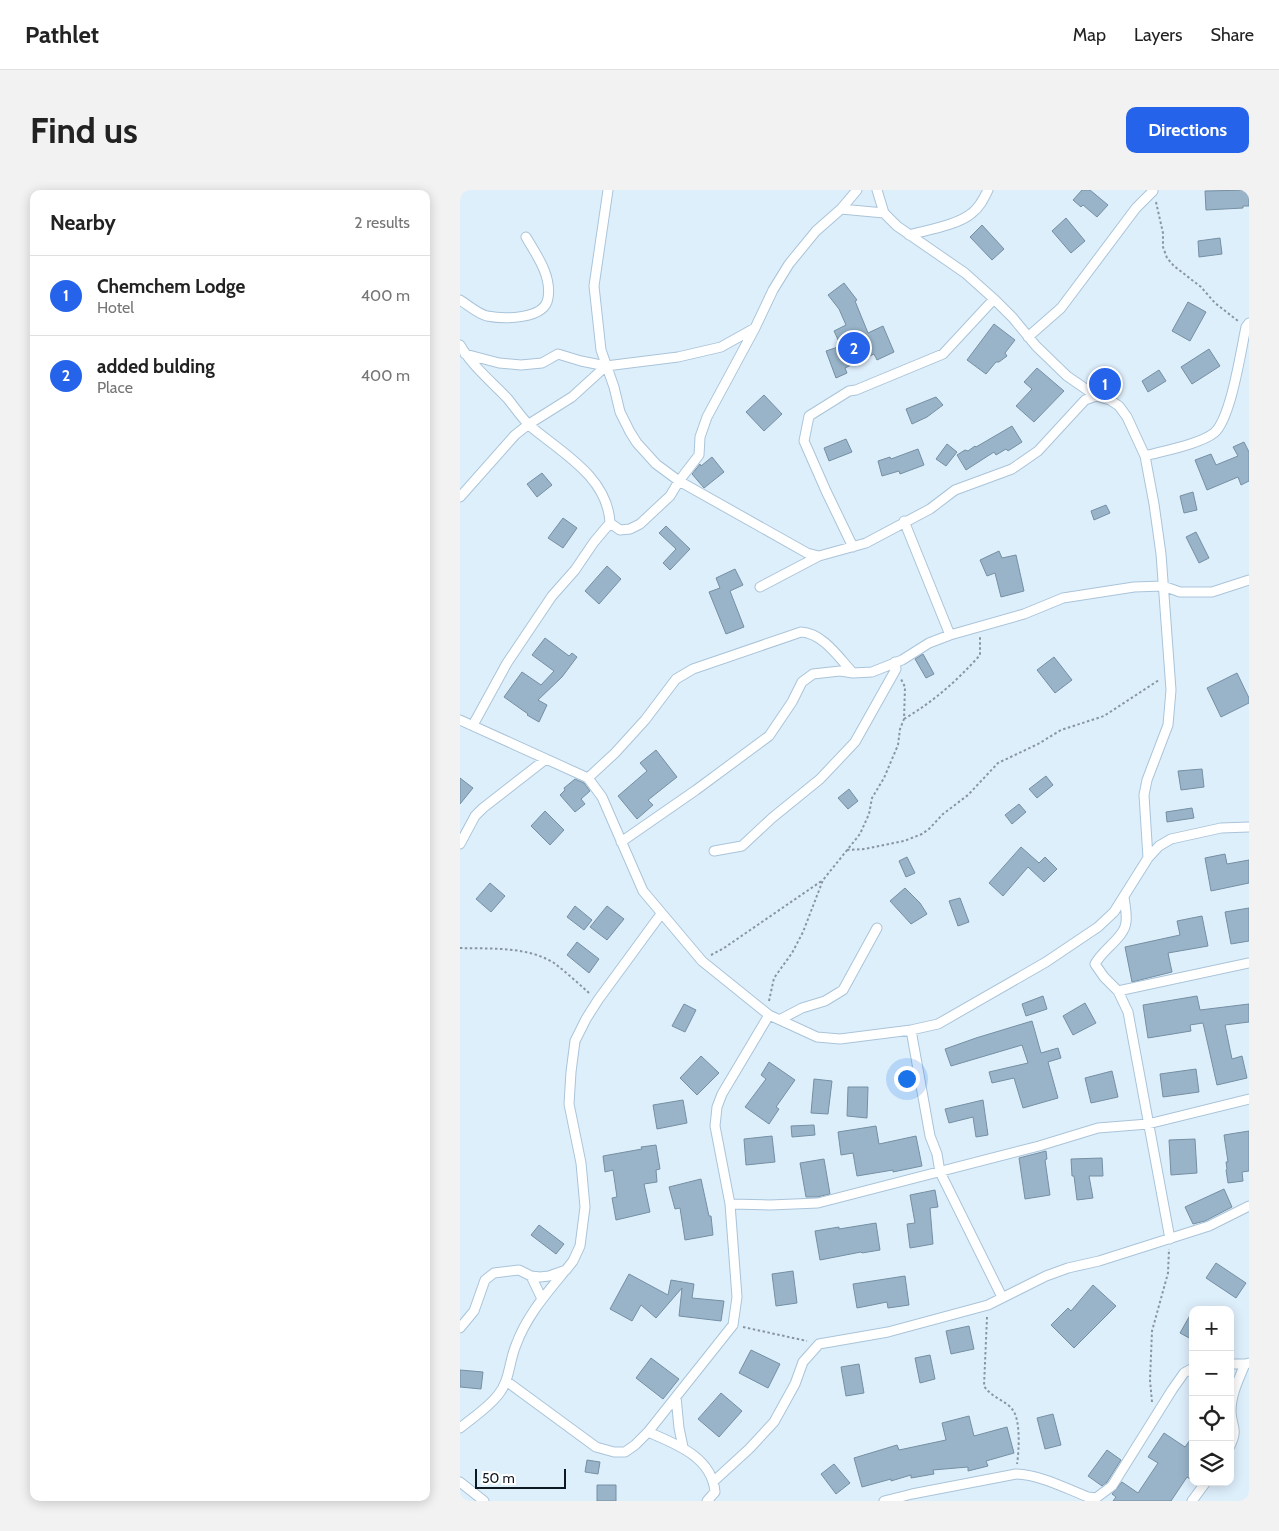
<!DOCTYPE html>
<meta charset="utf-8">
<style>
body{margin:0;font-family:Cabin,sans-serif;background:#f2f2f2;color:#222}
.controls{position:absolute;right:15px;bottom:15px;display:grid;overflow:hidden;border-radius:10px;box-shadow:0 2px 12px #0003}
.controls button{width:45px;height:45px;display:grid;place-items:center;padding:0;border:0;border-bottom:1px solid #e0e0e0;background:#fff;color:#222;font:25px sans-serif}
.scale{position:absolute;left:15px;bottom:12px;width:91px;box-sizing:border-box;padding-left:5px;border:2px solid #0e1820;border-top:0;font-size:14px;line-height:18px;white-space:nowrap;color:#0e1820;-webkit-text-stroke:4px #fff;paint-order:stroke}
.you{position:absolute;left:446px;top:888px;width:18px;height:18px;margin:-12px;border:4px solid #fff;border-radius:50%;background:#1a73e8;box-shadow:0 0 0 8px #1a73e833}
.badge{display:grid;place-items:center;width:32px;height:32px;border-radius:50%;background:#2563eb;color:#fff;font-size:16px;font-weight:700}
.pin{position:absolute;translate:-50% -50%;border:2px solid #fff;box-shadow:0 1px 5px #0006}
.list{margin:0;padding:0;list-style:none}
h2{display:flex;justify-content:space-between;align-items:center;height:65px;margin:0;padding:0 20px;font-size:21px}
h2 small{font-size:16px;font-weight:400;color:#767676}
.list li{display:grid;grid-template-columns:32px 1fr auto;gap:15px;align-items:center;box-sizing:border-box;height:80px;padding:0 20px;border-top:1px solid #e0e0e0}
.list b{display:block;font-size:19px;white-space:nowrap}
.list p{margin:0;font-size:16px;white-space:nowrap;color:#767676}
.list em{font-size:16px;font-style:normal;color:#767676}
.icon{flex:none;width:28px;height:28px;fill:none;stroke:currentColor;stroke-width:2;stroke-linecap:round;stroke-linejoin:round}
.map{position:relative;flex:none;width:789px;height:1311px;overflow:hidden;border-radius:10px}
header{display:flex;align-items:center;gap:30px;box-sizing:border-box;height:70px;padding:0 25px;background:#fff;border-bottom:1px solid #e0e0e0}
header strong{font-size:24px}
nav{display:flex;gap:28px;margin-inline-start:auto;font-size:18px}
.intro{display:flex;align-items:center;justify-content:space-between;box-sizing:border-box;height:120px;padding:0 30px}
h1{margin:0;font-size:35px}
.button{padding:12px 22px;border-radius:10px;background:#2563eb;color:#fff;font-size:18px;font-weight:700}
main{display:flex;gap:30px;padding:0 30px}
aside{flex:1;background:#fff;border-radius:10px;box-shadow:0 2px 12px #0003}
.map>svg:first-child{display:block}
.building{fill:#99b4c9;stroke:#758fa3}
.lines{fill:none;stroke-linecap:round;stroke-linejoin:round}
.minor-casing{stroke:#a9c4d9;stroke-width:11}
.path{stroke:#8896a1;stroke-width:2;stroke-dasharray:2.5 2.5;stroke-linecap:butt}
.minor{stroke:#fff;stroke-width:9}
</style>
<header>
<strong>Pathlet</strong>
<nav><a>Map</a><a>Layers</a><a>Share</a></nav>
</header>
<div class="intro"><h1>Find us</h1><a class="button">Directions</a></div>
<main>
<aside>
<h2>Nearby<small>2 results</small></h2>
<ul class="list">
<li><span class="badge">1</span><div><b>Chemchem Lodge</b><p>Hotel</p></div><em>400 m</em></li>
<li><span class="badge">2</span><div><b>added bulding</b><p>Place</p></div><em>400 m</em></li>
</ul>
</aside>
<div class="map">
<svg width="789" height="1311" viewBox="0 0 789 1311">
<rect width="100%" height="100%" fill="#deeffc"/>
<!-- building -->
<path class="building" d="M622,0H630L648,15L637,27L623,15L621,17L613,10Z
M789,0V16H783V18L746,20L745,1Z
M606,28L625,51L611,63L592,41Z
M522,35L544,59L532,70L510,47Z
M760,48L762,64L739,67L738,51Z
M384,93L397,110L395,111L408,143L423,136L434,162L417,170L414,164L385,178L387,183L376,188L366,161L381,156L374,141L386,135L379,119L368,105Z
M728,112L746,122L730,151L712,141Z
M534,134L555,150L545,163L547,166L539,172H536L526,184L507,170Z
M749,159L760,176L732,194L721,177Z
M577,178L604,201L574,232L556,216L572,199L564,192Z
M699,180L706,191L688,202L682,191Z
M304,205L322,224L304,241L286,222Z
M476,207L483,215L467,227L452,234L446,219Z
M552,236L562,252L548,261L546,259L536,265L534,262L506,280L497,265L505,260L508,261L515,256L516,257Z
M386,249L392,262L369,271L364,258Z
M784,252L789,262V291L781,295L778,287L747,300L735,270L751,264L756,275L778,266L773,257Z
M487,254L497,262L486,276L476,269Z
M458,259L464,275L440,284L439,281L422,286L418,271L430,267L431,269Z
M252,267L264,282L244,298L232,284L240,274L241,276Z
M82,283L92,295L77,307L67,294Z
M733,302L737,320L724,323L720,306Z
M646,315L650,323L634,330L631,321Z
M103,328L117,338L103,358L88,348Z
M206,336L230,359L210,380L203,373L216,359L199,343Z
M736,342L749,368L739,373L726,347Z
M539,361L542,368L556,365L564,401L541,407L535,383L527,386L520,370Z
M147,376L161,389L139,414L125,401Z
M275,379L283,395L270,401L284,437L266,444L249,402L260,398L256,388Z
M85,448L109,466L112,463L117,467L102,487L78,510L87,515L79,532L67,525L68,524L44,507L62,482L81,495L94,481L72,465Z
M463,464L474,484L466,488L455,469Z
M594,467L612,490L595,503L577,480Z
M777,483L789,508V513L761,527L747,498Z
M196,560L217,587L188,610L193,615L177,629L158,606L187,581L180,573Z
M742,579L744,597L721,600L718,581Z
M586,586L593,595L577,608L569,599Z
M0,588L13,598L0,614Z
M115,589L124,593L130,601L121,609L125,614L115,622L100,605L105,600L104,598Z
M389,599L398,611L388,619L378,608Z
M559,614L566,622L552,634L545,625Z
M732,618L734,628L707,632L706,622Z
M85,621L104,640L90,655L71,636Z
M561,657L579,673L585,667L597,679L584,692L568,677L543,706L529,693Z
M765,664L767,674L789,670V693L751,701L745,668Z
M447,667L455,683L446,687L439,671Z
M30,693L45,706L31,722L16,709Z
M445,698L460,713L467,724L451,734L430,711Z
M500,708L509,732L498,736L489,711Z
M115,716L132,730L124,740L107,727Z
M147,716L164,729L147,750L130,737Z
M789,718V751L771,754L765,722Z
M742,726L748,756L708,763L712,782L672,792L665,757L720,745L717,731Z
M117,752L139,769L129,783L107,765Z
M583,806L587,819L566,826L562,814Z
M737,806L740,820L789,814V832L765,835L772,869L782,866L787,888L757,895L743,833L730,835L731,841L688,848L683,815Z
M625,813L636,833L613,845L603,826Z
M224,814L236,820L225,842L212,836Z
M572,831L581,863L598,858L601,868L588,872L598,908L563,918L554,888L532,893L529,882L568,873L562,855L491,876L485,859L516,848Z
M241,866L259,883L237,905L220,888Z
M309,872L335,890L316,917L319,919L309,934L285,917L306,889L301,885Z
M736,879L739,902L703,907L700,884Z
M652,881L658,907L631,913L625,888Z
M354,889L372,891L368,924L351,923Z
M388,897H408L407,928L387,926Z
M223,910L227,933L197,939L193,915Z
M523,910L528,945L516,947L513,927L489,933L485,919Z
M354,935L355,945L332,947L331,936Z
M416,936L419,954L456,946L462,976L433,982V980L397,986L393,963L381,965L378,942Z
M789,941V981L782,982L783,991L768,993L766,980L767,979L766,972H768L764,945Z
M312,946L315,972L286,975L284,949Z
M735,949L737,983L711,985L709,950Z
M196,955L200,979L196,980L197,992L184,994L190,1022L156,1030L152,1008L157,1007L153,980L145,982L143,966L182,959L181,957Z
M586,961L587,969L585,970L590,1005L565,1009L559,968Z
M642,968L643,986H629L633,1008L617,1010L614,986H612L611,969Z
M364,969L370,1004L357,1007H346L340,973Z
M241,989L249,1026H251L253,1045L225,1050L220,1018L215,1019L209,997Z
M764,999L772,1017L745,1031L733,1034L725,1017Z
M475,1000L478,1017L470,1018L473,1054L450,1058L447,1034L455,1033L450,1005Z
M416,1033L420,1060L402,1063L401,1062L360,1070L355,1041L379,1037V1039Z
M79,1035L104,1054L96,1064L71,1045Z
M756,1073L786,1093L776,1108L746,1088Z
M333,1081L337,1113L316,1116L312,1084Z
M169,1084L208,1105L211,1090L234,1094L232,1108L264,1111L261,1131L219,1126L222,1098L196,1128L181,1115L172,1131L150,1119Z
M445,1086L449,1115L428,1118L427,1112L397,1118L393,1094Z
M633,1095L656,1116L614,1158L591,1135L608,1118L611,1121Z
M733,1120V1150L720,1143Z
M509,1136L514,1159L491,1164L486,1141Z
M291,1160L320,1174L308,1198L279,1183Z
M470,1165L475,1189L460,1193L455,1168Z
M191,1168L219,1189L203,1209L176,1188Z
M399,1174L404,1203L386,1206L381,1177Z
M0,1180L23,1182L21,1199L0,1197Z
M261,1203L282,1221L259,1247L238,1229Z
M593,1224L601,1255L585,1259L577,1228Z
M509,1226L514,1246L547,1237L554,1263L526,1271L528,1276L508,1281V1277L473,1280L474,1284L451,1288V1285L431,1291V1289L402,1297L394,1268L437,1255L439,1260L486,1250L482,1233Z
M704,1243L725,1257L733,1246V1291L727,1287L711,1311H653L656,1307L652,1304L662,1292L678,1303L698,1273L688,1267Z
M647,1260L661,1270L647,1292L642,1296L628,1286Z
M127,1270L140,1272L138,1284L125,1282Z
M374,1274L390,1293L376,1304L361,1284Z
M137,1295H156V1311H137Z"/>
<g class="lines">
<!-- minor casing -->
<g class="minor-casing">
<path id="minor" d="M148,0L134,96L141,160L154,197L160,222L170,242L177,253L196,274L219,291L347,363L359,366L406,353L470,319L495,300L552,279L578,261L625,210L636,206L650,210L659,216L667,227L685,266L694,314L701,364L711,500L708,535L687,590L684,605L688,668
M417,0L424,23L437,36L505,83L534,109L553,128L576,156L607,186L636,206
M381,19L424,23
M449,45C467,40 498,35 512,23C520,17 524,8 528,0
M0,110C8,115 18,124 27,126C43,129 85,130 88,108C92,86 76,64 66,47
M568,147L601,118L676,18L693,1
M0,155C12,176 32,192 48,209C55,218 62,228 70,236C101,262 148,287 150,333L134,352L115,380L92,406L47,473L13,535
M5,164L39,173L61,175L82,173L98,164L121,171L146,176L218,167L261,157L295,138
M685,266C703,261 740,254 754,243C771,229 781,160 786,137L789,133
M0,307L55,245L69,234L112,207L146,176
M444,331L490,445
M150,333L160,340L170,339L180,334L210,306L219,291L239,265L240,247L247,227L295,138L313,100L329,74L356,41L381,19L397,0
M393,357L366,301L344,251L349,226L389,201L396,200L483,164L534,109
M300,397L359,366
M0,530L128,588L142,607L183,701L242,771L309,825L357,847L380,849L451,840L478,834L586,772L638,737L654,722L688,668L699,656L711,649L761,638L789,637
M128,588L155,563L185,530L216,489L233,479L341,442C363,443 379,468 393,483
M161,652L236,600L309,546L332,512L342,492L353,484L380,481L393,483L412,482L442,470L469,453L490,445L564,424L603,408L674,397L703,396L720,402H752L789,390
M0,654L15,626L23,618L86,569
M254,661L282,656L312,628L360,589L395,552L436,479L435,472
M658,801L644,787L635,774C642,760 665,747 666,732C667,724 665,715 664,707
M321,829L342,818L365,811L383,800L417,738
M451,840L470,946L477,964L480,982L542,1107
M270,1014L310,1015L358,1013L579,956L638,938L688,934L789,909
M710,1049L668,822L658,801L789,773
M71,1086L82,1109
M0,1138L14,1121L25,1090L34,1083L59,1080L71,1086L80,1087L89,1086L106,1080L113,1071L120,1056L125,1017L121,973L109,914L111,882L115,851L126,829L138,810L201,724
M770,1174H785L789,1173
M46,1191L136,1257L154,1262H165L175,1255L188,1242L273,1135L277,1107L270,1014L255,936L257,917L262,904L309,825
M216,1207L219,1238L223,1257
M0,1238C12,1228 28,1218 38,1205C50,1191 49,1171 56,1155C66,1127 86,1104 104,1082
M188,1242C216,1254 252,1267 255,1302L247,1311
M770,1256C779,1237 771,1237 771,1221C771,1204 779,1189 785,1174
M254,1291L289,1259L314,1232L335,1194L343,1172L359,1154L428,1142L528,1115L586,1086L608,1078L639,1071L749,1036L789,1016
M0,1292L24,1311
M424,1311L452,1304L556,1284C581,1285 605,1298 628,1307L636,1308L652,1296L712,1200L724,1183L733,1178
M732,1311L746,1292"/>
</g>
<!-- path -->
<path class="path" d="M696,12L703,43V57L707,68L714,76L741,97L755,113L778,131
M444,529C474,511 497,491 520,465V447
M387,660L405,659L444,651L462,644L469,639L483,624L508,605L538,573L578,554L601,540L644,526L699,490
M0,758C30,759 67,756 94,773C106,782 118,793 129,803
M251,765L264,758L363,690
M309,811L314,788L332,763L343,742L363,690L400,644L409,624L412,608L424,588L438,555L440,539L444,529L445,497L441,489
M527,1127L524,1196C532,1208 545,1210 552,1219C561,1229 559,1261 557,1274
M283,1137L347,1151
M692,1212L690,1190L692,1141L708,1083L709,1059"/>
<!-- minor -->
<use href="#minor" class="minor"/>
</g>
</svg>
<div class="controls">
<button>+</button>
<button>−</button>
<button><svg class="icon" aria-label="locate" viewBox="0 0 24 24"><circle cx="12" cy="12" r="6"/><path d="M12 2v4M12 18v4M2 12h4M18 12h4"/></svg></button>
<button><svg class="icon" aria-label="layers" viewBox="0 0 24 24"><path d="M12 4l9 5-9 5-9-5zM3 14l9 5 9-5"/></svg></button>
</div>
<div class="scale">50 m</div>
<div class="you"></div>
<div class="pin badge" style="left:645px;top:194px">1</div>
<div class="pin badge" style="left:394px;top:158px">2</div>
</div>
</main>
